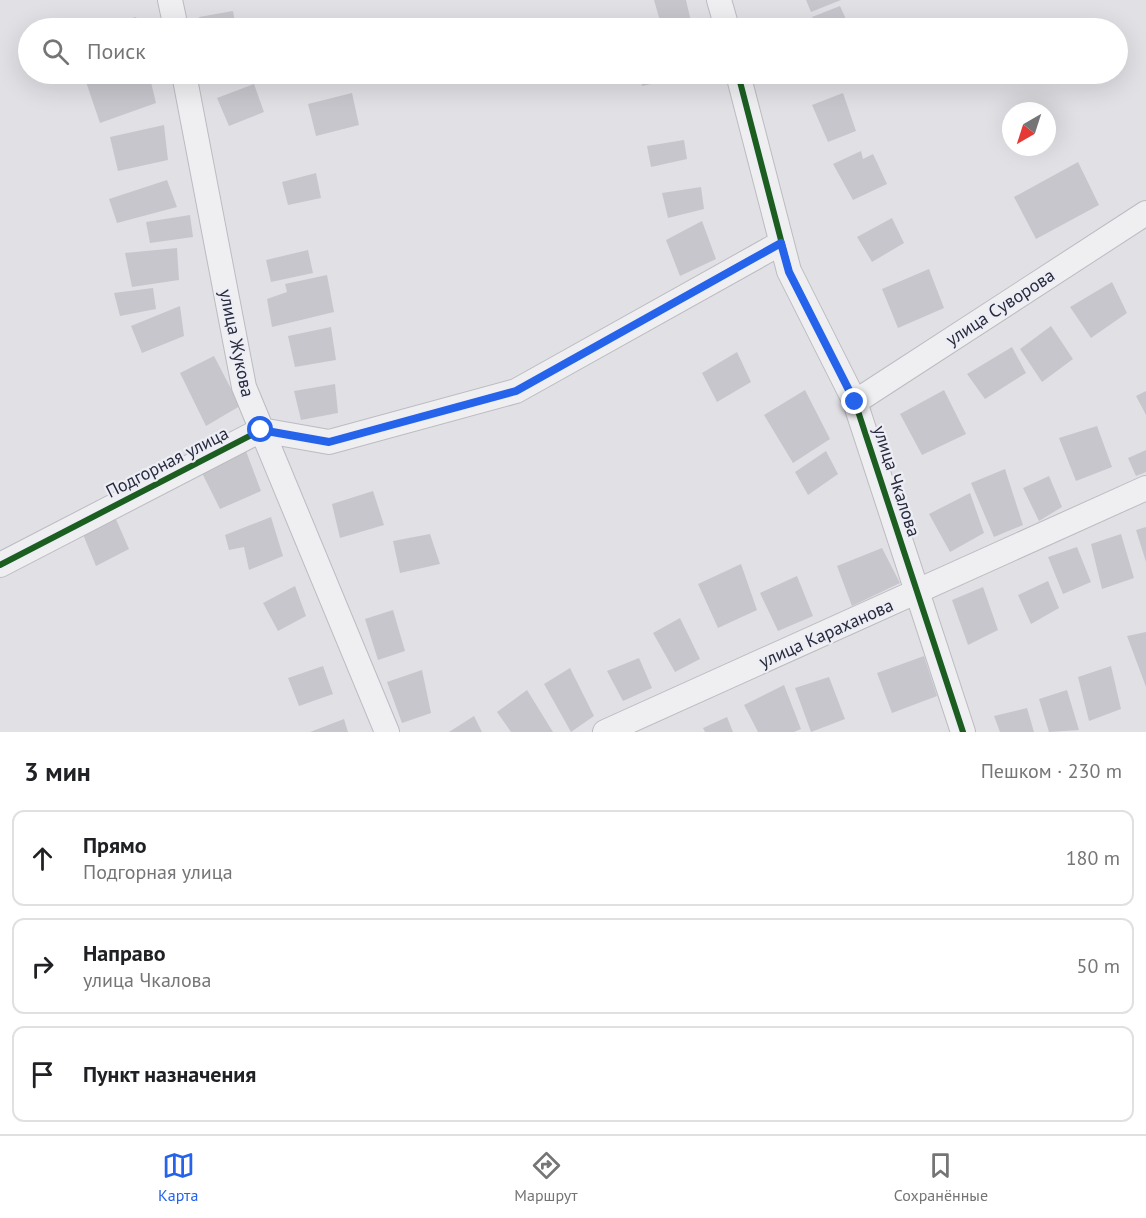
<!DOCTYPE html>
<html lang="ru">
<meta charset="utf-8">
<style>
body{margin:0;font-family:"PT Sans",sans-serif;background:#f6f6f6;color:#202124}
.compass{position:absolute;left:1002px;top:102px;width:54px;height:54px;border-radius:50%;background:#fff;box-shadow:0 6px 24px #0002;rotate:219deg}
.stop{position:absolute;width:18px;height:18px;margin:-14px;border:4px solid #2563eb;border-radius:50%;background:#fff}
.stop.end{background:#2563eb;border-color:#fff;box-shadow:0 2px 6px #0008}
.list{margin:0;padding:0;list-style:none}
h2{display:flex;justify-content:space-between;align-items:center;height:78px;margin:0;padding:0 24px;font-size:26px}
h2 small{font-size:20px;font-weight:400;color:#757577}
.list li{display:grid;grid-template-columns:39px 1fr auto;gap:18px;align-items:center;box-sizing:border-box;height:96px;margin:0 12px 12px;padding:0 12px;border:2px solid #e0e0e0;border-radius:12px}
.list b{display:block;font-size:22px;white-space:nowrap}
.list p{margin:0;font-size:20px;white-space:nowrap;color:#757577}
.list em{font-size:20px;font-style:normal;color:#757577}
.icon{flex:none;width:33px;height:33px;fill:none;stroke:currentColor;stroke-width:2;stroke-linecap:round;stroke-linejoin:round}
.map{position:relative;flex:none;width:1146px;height:732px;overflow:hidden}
.search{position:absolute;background:#fff;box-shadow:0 6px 24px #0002;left:18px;right:18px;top:18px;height:66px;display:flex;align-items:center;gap:15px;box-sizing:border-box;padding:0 21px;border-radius:33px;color:#757577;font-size:22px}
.sheet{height:402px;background:#fff}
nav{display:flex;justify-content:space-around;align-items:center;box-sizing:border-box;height:84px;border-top:2px solid #e0e0e0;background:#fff;font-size:16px;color:#757577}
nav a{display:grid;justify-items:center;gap:3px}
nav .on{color:#2563eb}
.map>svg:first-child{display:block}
.building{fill:#c6c6cc}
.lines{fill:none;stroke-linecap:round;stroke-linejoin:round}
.minor-casing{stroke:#bbbcc1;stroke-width:26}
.minor{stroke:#efeff2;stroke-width:24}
.cycleway-casing{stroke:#edeef5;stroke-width:10}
.cycleway{stroke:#1b5e20;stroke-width:6}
.route{stroke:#2563eb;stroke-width:8}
.labels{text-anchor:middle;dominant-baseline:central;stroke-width:4.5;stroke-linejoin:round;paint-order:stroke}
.street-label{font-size:18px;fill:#282a3d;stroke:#edeef5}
</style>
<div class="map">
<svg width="1146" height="732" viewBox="0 0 1146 732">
<rect width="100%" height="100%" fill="#e0e0e5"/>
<!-- building -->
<path class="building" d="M654,0H686L692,26L662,28Z
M806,0H841L811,12Z
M840,6L850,28H818L812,17Z
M233,11L236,28H201L199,17Z
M136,17L140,28H95Z
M91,74H149L156,103L100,123L84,76Z
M640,74H676L677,78L642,86Z
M254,84L264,112L229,126L217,98Z
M352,93L359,125L316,136L308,104Z
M843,93L856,131L828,142L812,105Z
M164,125L168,160L118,171L110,137Z
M684,140L687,159L651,167L647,146Z
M861,151L863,159L873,154L887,184L853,200L833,164Z
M1078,162L1099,205L1036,239L1014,197Z
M316,173L321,198L288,205L282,182Z
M167,180L177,207L117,223L109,199Z
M701,187L704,209L668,218L662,193Z
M190,215L193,237L150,243L146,222Z
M892,218L904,243L872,262L857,237Z
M702,221L716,259L680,276L666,240Z
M177,248L179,280L132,287L125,253Z
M308,250L313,273L271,282L266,260Z
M929,269L944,308L898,328L882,289Z
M327,275L334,312L272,327L267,299L287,292L285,284Z
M1112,282L1127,313L1091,338L1070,307Z
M153,288L156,309L120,316L114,293Z
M180,306L184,336L142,353L131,326Z
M1051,326L1073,359L1042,382L1020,349Z
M331,327L336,360L295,367L288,336Z
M1012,347L1026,373L985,399L967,374Z
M737,352L751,382L717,402L702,373Z
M214,356L240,406L206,426L180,373Z
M335,384L338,413L301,420L294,391Z
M805,390L830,439L793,463L764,415Z
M944,390L966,434L922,455L900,414Z
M1146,391V415L1136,396Z
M1097,426L1112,467L1076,481L1059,438Z
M1146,450V472L1136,476L1128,458Z
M246,451L261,491L220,509L202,473Z
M826,451L838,474L808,495L795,472Z
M1005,469L1023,525L994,537L971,483Z
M1049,476L1062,507L1039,521L1023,488Z
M373,491L384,525L340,538L332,504Z
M970,493L984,533L950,552L929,514Z
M115,517L129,549L96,566L82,532Z
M271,517L283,556L249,570L244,547L229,550L225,535Z
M1146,527V562L1136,530Z
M430,534L440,564L400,573L393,541Z
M1121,534L1134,578L1102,589L1091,544Z
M1077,547L1091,582L1063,594L1048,557Z
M882,548L900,583L852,606L837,566Z
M741,564L757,610L718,628L698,584Z
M797,576L813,616L778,631L760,593Z
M1048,581L1059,608L1031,624L1018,595Z
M295,586L306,616L278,631L263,603Z
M983,587L998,630L968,645L952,600Z
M393,610L405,651L378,660L365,619Z
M680,618L700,659L675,672L653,633Z
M1146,632V687L1127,636Z
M924,656L937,696L892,713L877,673Z
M639,658L652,688L623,701L607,671Z
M323,666L333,694L299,706L288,678Z
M1111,666L1121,709L1089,721L1078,677Z
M570,668L594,716L571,732L544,684Z
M422,670L431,713L402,723L387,682Z
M829,677L845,719L811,732L795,688Z
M784,685L801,729L794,732H758L744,705Z
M527,690L553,732H511L497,712Z
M1067,690L1079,730L1049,732L1039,699Z
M1027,708L1034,732H1000L994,716Z
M474,716L482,732H449Z
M727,717L733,732H705L703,728Z
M344,719L348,732H310Z"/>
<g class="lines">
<!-- minor casing -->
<g class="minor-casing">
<path id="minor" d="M170,0L176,28
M719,0L727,28
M184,74L244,387L387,732
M738,74L789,271L855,402L963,732
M855,402L1146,213
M0,565L261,430L329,442L516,391L781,243
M605,732L1146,488"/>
</g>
<!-- minor -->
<use href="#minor" class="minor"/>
<!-- cycleway casing -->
<g class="cycleway-casing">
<path id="cycleway" d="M738,74L789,271L855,402L963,732
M0,565L261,430L329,442L516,391L781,243"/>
</g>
<!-- cycleway -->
<use href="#cycleway" class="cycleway"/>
</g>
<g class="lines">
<!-- route -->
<path class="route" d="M261,430L329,442L516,391L781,243L789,272L855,402"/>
</g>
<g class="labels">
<!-- street labels -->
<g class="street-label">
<text transform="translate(1000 307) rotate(-33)">улица Суворова</text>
<text transform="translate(237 343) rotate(78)">улица Жукова</text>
<text transform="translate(167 462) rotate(-27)">Подгорная улица</text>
<text transform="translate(897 481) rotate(72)">улица Чкалова</text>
<text transform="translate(826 633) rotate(-24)">улица Караханова</text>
</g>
</g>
</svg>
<svg class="compass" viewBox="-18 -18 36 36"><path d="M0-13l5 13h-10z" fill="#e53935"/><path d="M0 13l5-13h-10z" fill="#757577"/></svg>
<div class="stop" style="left:261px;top:430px"></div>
<div class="stop end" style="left:855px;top:402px"></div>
<div class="search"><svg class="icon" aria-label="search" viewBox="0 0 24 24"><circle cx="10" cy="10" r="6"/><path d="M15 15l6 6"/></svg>Поиск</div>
</div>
<section class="sheet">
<h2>3 мин<small>Пешком · 230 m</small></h2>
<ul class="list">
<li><svg class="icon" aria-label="ahead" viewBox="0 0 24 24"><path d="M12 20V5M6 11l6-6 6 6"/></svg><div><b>Прямо</b><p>Подгорная улица</p></div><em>180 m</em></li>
<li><svg class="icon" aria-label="right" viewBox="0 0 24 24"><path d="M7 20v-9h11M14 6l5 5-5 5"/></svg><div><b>Направо</b><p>улица Чкалова</p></div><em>50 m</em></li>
<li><svg class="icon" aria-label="arrive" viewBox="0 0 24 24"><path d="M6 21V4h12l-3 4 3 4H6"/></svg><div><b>Пункт назначения</b></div></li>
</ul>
</section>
<nav>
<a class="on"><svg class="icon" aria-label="map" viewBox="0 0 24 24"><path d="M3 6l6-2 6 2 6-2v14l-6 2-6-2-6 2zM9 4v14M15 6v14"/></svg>Карта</a>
<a><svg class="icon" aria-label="directions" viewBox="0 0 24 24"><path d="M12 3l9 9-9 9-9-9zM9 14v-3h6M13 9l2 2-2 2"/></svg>Маршрут</a>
<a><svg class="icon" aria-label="saved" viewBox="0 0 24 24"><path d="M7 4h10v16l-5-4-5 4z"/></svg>Сохранённые</a>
</nav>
